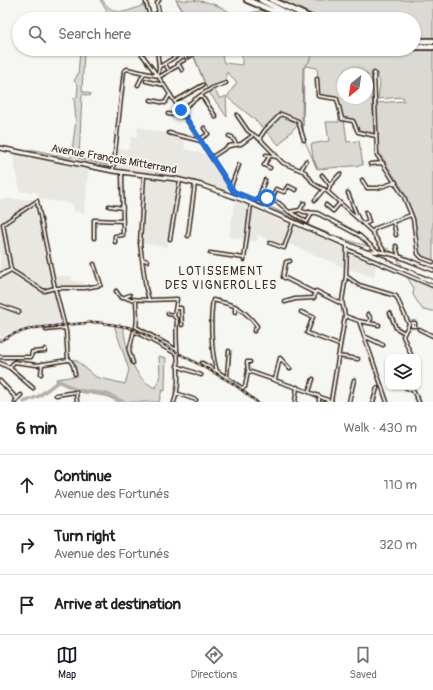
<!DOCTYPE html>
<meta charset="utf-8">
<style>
body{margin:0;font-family:Pangolin,sans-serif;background:#f6f6f6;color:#202124}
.controls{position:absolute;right:12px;bottom:12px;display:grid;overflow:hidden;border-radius:8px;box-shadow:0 1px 3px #0004}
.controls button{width:36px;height:36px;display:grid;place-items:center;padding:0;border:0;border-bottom:1px solid #e0e0e0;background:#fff;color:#202124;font:20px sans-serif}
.compass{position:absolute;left:337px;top:68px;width:36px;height:36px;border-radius:50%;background:#fff;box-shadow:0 1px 3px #0004;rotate:210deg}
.stop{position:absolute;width:12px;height:12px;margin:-9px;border:3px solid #1a73e8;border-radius:50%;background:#fff}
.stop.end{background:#1a73e8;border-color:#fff;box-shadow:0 1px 4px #0008}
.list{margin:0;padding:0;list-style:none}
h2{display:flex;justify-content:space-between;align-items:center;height:52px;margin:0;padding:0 16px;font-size:17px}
h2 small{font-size:13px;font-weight:400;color:#757577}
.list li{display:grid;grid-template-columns:26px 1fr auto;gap:12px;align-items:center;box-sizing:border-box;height:60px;padding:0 16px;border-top:1px solid #e0e0e0}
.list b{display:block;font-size:15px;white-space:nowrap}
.list p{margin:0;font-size:13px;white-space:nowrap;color:#757577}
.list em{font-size:13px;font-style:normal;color:#757577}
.icon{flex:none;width:22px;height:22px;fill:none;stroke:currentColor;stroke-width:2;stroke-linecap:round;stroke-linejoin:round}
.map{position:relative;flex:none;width:433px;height:402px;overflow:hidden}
.search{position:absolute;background:#fff;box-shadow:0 1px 3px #0004;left:12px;right:12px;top:12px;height:44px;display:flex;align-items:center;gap:10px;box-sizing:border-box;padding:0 14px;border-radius:22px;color:#757577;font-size:15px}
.sheet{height:232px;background:#fff}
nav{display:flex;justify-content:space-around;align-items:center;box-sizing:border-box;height:56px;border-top:1px solid #e0e0e0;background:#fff;font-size:11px;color:#757577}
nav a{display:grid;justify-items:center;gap:2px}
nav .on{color:#111827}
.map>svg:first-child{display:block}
.built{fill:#e8e7e2}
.green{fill:#dad9d3;stroke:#8a8278;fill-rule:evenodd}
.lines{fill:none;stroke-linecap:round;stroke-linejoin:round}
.stream{stroke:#857a71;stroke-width:1}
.river{stroke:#b6b0a9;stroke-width:3.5}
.minor-casing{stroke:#3b2a1e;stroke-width:5}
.tertiary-casing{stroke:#3b2a1e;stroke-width:5.5}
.secondary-casing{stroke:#3b2a1e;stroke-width:6}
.motorway-casing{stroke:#3b2a1e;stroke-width:8}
.minor{stroke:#f6f6f2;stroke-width:2}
.tertiary{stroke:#f6f6f2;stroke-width:2.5}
.secondary{stroke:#f6f6f2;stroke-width:3}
.motorway{stroke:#f6f6f2;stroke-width:4.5}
.rail-casing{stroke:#3b2a1e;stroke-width:2.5}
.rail{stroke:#f6f6f2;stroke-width:1;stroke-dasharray:3;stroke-linecap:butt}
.route{stroke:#1a73e8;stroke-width:5}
.labels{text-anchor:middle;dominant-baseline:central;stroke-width:3.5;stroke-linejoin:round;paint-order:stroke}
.street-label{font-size:11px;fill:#3b2a1e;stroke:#f6f6f2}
.neighbourhood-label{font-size:12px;letter-spacing:1px;fill:#3b2a1e;stroke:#f6f6f2}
</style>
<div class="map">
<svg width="433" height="402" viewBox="0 0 433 402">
<rect width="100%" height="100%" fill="#f6f6f2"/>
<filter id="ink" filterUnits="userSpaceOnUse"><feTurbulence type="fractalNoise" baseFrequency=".025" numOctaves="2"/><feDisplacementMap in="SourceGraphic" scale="8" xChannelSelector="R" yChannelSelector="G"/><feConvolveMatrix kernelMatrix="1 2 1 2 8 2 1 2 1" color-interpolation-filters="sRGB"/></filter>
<g filter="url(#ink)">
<!-- built -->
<path class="built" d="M138,127L186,138L184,149L209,155L232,189L220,192L179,180L167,247L140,243L144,174L113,171L115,148L129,149L131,136L137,137Z
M12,150L89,166L84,214L74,211L73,204L39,199L38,192H20Z
M0,199H35L51,276H72V281L84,282L85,288H58L55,293L58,310L63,324L37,326L8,333L0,338Z
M235,201L345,248V268L287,243L283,246L258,235L256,242L229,237Z
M350,254L376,263L374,277L349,269Z
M409,278L433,287V311L422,310L418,301L413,295L414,287Z"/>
<!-- green -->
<path class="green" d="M100,0H102C116,18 125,12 144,5L150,19H113Z
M176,0C203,0 213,1 236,16L264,10L288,19H187Z
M279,0H433V39H414V19H319Z
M198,49H220L224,63L242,65V49L433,50V261L419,254L415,219L403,190L378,151L376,103L404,101L403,97L378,99L380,83L377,73H371L374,134L359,131L355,120L344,119L347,142L359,141L363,165L318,169L313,158L311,144L329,141L326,122H339L338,98L320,95L317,68L306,66L304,68L303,141L297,125L279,145L253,118L227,97L237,82L227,72L226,74V84L214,89L220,99L226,96L227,117L208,91L193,55L199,52ZM343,74H367V98H343Z
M80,52L84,53L82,91L91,94L90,96L82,94L79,158L111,166L112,169L28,151L30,149L71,158L76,120L74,98L77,97L78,85L74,81L78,74Z
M114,325L123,327C127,349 132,379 156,388L160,375L159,356L166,358L165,387V391L162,390L159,402H119L106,396L79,392L57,382L56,379L76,376L72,360H76L96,377L125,384L129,370Z"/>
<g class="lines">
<!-- stream -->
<path class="stream" d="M176,0L188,19
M202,49L194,56L207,89
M302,121L303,68L309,62L313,49
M302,123V130
M305,141L317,169
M236,195L271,210
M259,201C296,220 331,237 371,247
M376,248L379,249L380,247
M387,248L393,253
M395,257L402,265
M407,277L414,288L413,295L423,310L433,311"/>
<!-- river -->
<path class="river" d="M24,402L39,396L59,381L77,390L107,394L124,402"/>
<!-- minor casing -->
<g class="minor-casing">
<path id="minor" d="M146,0V3L151,19
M150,17L159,12L157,3L159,0
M138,49L157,75
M157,49L159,67L158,76
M189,57L196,52
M165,64L168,69
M177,64L184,60
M159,67L188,49
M374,73L377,155L404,197L413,219L418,254L422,258L433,262
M159,77L179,65L182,70
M317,79L318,96L337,99L342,119L353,121L358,132L376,136
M146,81L164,85
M138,85L144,73
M201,95L212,88L226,83
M151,100L165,103L170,94
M175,101L203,85
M181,110L201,95L216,117
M168,114L186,117
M237,115L248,131L260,139L283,163L305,172L314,184L328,192L358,219L372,232L385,252
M169,133L201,141
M229,136L232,137L236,144
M200,139L208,134L204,128
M259,139L265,130L281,114L298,121L304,140
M266,155L277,157
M212,157L229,146L241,144L252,136
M370,164L383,163
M270,168L264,165L270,156
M301,170L306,161
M113,171L124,71L127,69L158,76L234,192L254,200L267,198L279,203L289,212L300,210L304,212L317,213L351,231L360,236L377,251
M144,175L140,243L142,259L147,261
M322,175L330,185
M362,180L367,188H378L396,182
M231,186L239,165
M328,192L330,185L340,174
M348,193L358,218
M258,199L265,180
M272,200L276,189L284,192L288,186L296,190
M315,200L324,189
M37,201L55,288L44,291L11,270L3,224Z
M326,205L333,211L340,203
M109,206L123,208
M300,210L304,203
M290,212L307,222L311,215L309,212
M393,221L396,235
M364,224L369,222L366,212
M372,232L376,228L411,215
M188,236L195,183
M94,238V220L123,221
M170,239L180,180
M115,242V236L123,235L122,172
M270,243L284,248L293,222
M396,246L399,257
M348,250L433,286
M210,253L244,258
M142,259L146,289L149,300L177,299L174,316L177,320C174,344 183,380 174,402
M244,260L251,204
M290,261L286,262L283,277L315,293
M0,274L11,270L0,276
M346,276L359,285L396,296L409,324
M116,291L121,298L125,297L128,299L149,300
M315,293L316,291L342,304
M125,297L130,295
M136,300C136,310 138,317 136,327L177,350
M285,302L295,299L314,298L315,294
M0,305L19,312
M176,308H181L182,325
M235,312V306
M301,312L313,317L307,333L339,345
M390,313L396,328L403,332
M168,314L174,315
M368,314L371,319L369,322
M345,316L359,321L387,402
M359,321L379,325
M412,323H415V326H412Z
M409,324L403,336L412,357
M419,329L433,336
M46,330L65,328
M254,331L257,326C243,308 236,305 213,300C210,318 211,354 217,371L242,388L245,387L248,371L309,392L332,402
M364,336L383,345
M338,356L358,359
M0,357H31L32,352L45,351V349
M69,359L73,365L75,374
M0,363L10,368L14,362L37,365L68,360L66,331L55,288H85L101,285L94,264
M133,363L129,351L134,331L177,354
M202,363L216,371
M177,366L201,375
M10,368L33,388
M248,371L247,362H250
M41,374L42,364
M227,377L229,351
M275,379L280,358L290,369
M0,381L17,399L15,402
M405,387L411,390
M411,387L419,402
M309,392L313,379
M176,393L196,400
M56,395L76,392L77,402
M17,399L21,395
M331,401L345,316L342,301L346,276L347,246
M295,402L297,387
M319,402V396
M349,402L354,380
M373,402L377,388"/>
</g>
<!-- tertiary casing -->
<g class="tertiary-casing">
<path id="tertiary" d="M368,252C390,249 412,263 433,270"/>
</g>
<!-- secondary casing -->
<g class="secondary-casing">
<path id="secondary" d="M0,148L113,171L176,179L201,185L243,200L433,282
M333,238L385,260"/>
</g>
<!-- motorway casing -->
<g class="motorway-casing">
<path id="motorway" d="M247,0L292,19
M261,0L299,19
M272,0L313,19
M414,41H433
M414,47H433"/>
</g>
<!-- minor -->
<use href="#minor" class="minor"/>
<!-- tertiary -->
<use href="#tertiary" class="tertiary"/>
<!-- secondary -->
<use href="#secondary" class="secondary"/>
<!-- motorway -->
<use href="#motorway" class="motorway"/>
<!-- rail casing -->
<g class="rail-casing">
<path id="rail" d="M0,341L13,334L34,328L96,322L128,327L146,335L234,384L257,402"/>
</g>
<!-- rail -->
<use href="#rail" class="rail"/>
</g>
</g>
<g class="lines" filter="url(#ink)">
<!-- route -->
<path class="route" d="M181,110L234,192L254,200L267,198"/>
</g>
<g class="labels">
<!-- street labels -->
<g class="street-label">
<text transform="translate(114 159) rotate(10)">Avenue François Mitterrand</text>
</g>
<!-- neighbourhood labels -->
<g class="neighbourhood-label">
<text x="221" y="271">LOTISSEMENT<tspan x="221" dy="14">DES VIGNEROLLES</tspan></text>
</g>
</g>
</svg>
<div class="controls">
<button><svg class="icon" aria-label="layers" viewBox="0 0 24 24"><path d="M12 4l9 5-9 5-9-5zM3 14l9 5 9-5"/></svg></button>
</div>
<svg class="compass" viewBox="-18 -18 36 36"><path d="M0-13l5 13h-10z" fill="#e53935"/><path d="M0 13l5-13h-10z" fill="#757577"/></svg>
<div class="stop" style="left:267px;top:198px"></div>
<div class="stop end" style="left:181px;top:110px"></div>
<div class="search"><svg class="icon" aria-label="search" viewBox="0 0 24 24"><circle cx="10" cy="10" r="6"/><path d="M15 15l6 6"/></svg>Search here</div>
</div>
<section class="sheet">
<h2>6 min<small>Walk · 430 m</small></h2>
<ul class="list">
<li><svg class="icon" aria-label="ahead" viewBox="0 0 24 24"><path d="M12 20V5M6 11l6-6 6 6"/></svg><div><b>Continue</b><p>Avenue des Fortunés</p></div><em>110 m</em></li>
<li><svg class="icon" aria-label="right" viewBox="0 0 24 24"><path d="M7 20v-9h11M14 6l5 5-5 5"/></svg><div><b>Turn right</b><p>Avenue des Fortunés</p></div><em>320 m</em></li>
<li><svg class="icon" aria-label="arrive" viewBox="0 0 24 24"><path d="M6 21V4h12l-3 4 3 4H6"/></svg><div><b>Arrive at destination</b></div></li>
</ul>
</section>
<nav>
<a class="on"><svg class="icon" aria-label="map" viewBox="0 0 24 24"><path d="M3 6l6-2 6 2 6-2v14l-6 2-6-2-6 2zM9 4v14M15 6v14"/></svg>Map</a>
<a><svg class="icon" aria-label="directions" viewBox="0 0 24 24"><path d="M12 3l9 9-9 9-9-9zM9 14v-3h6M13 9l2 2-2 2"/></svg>Directions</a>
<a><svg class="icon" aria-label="saved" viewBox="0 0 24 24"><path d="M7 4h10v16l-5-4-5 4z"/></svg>Saved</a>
</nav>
